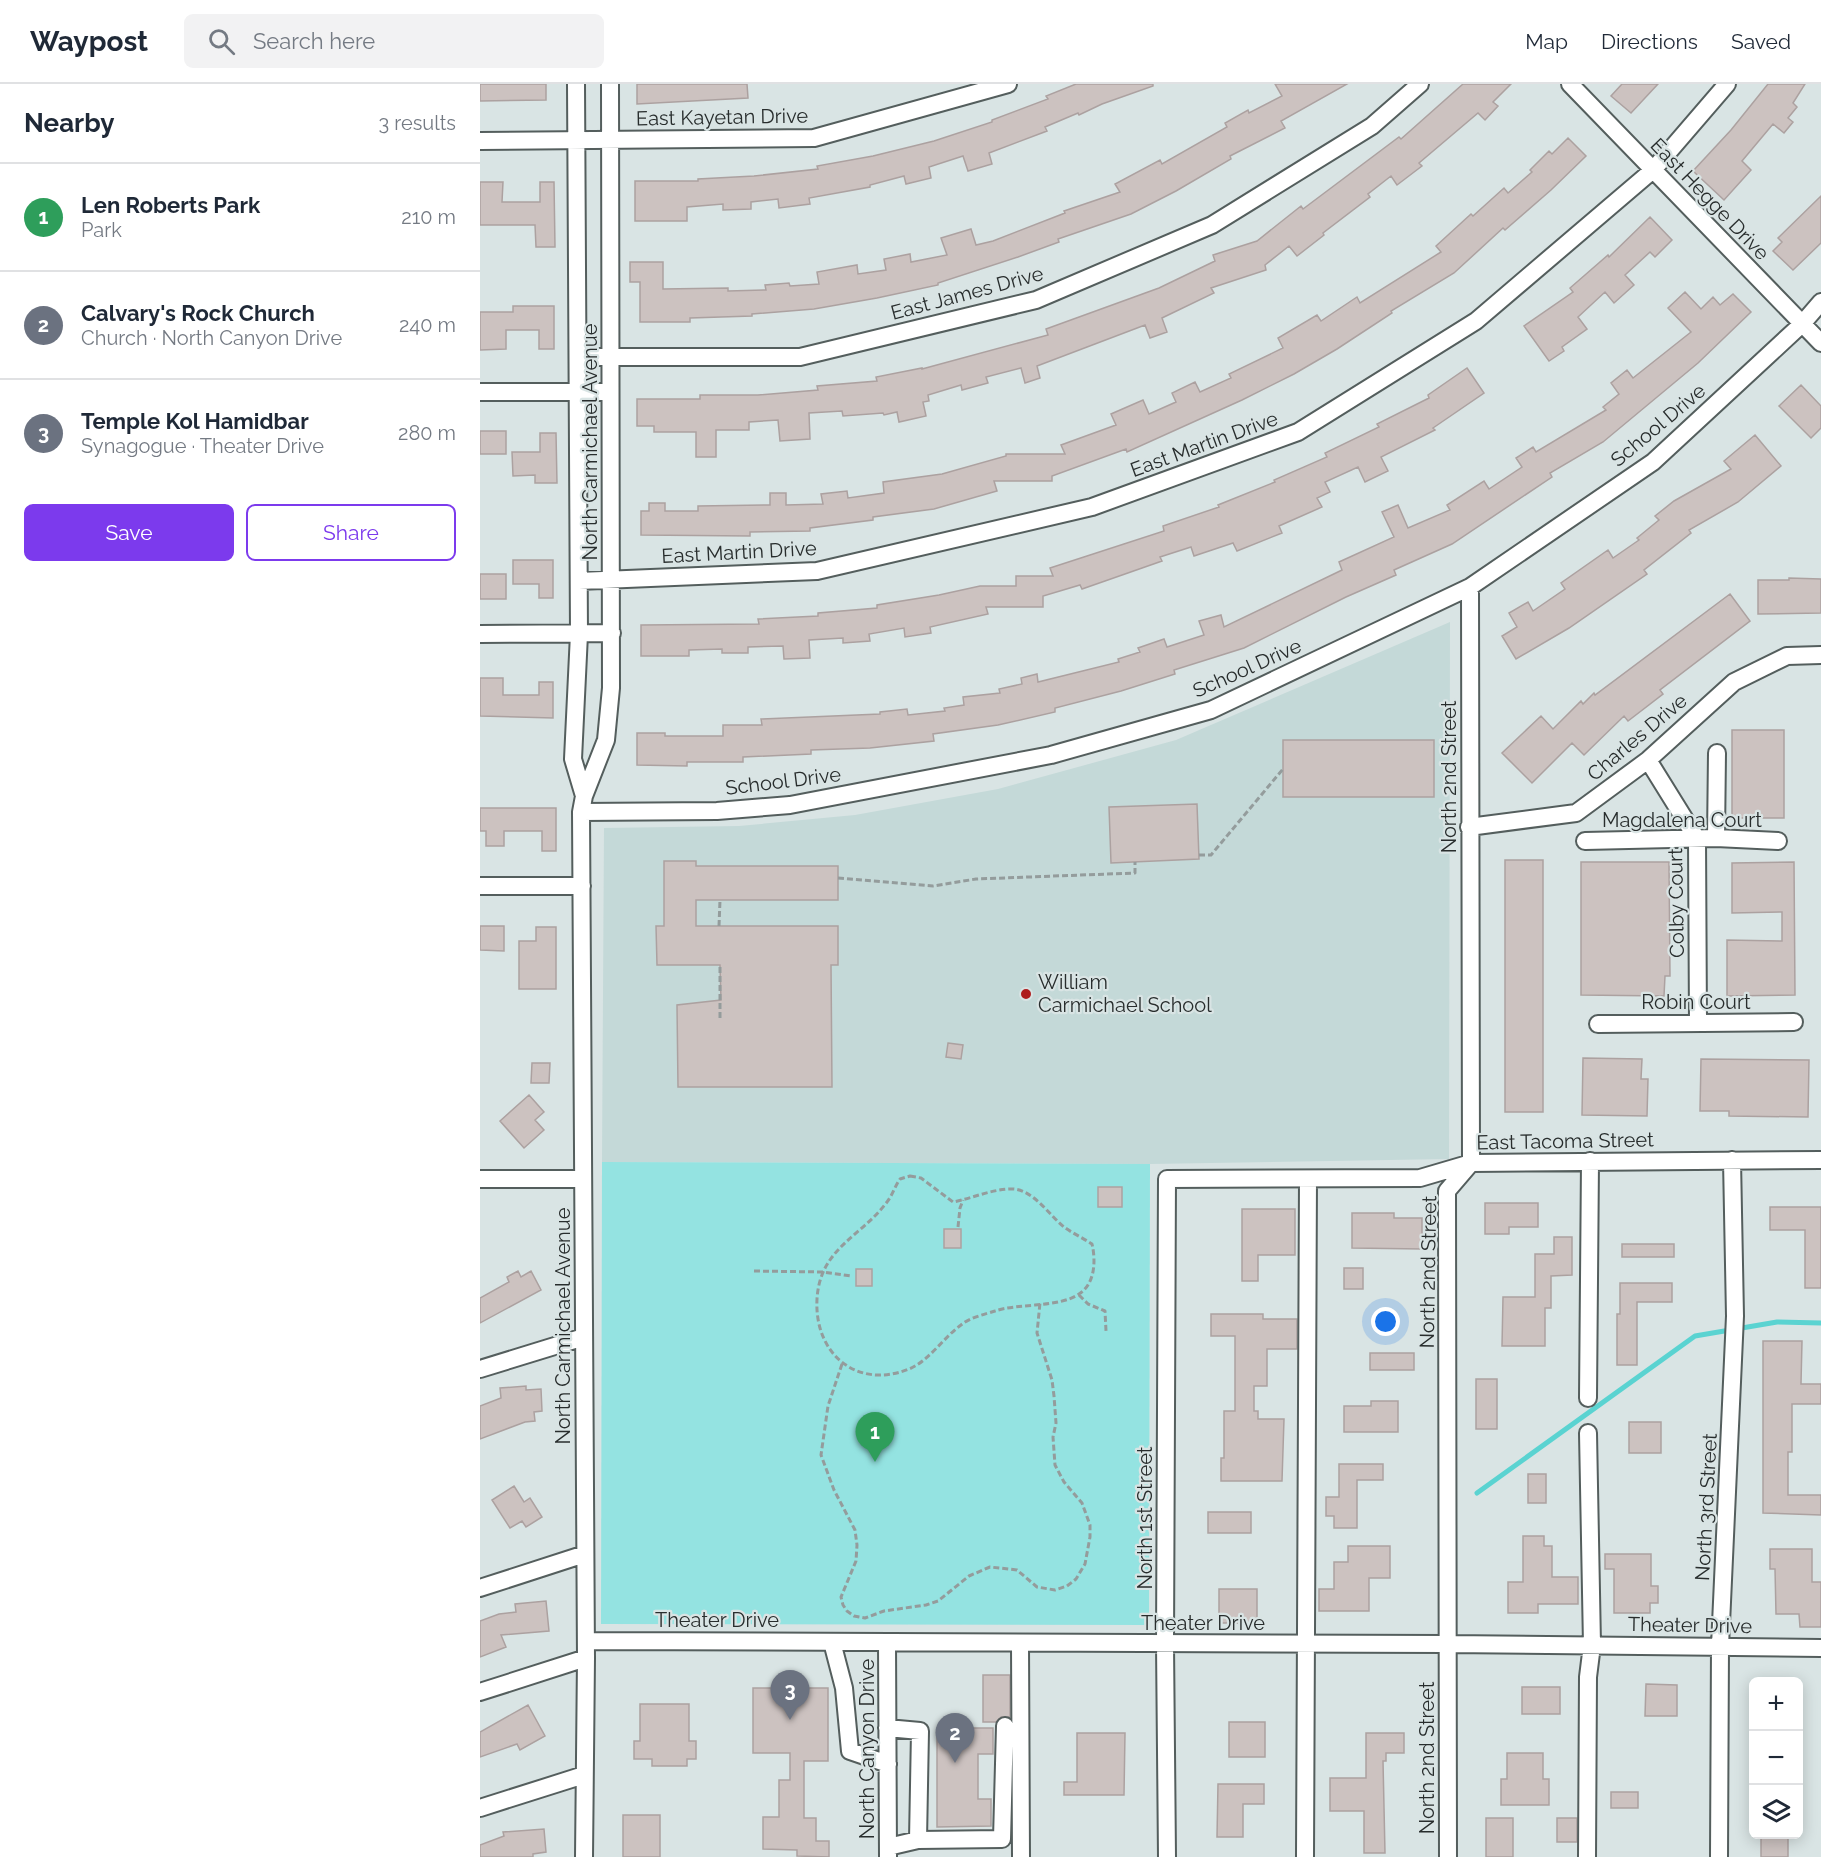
<!DOCTYPE html>
<meta charset="utf-8">
<style>
body{margin:0;font-family:Raleway,sans-serif;background:#f2f2f3;color:#1f2937}
.controls{position:absolute;right:18px;bottom:18px;display:grid;overflow:hidden;border-radius:9px;box-shadow:0 3px 15px #0003}
.controls button{width:54px;height:54px;display:grid;place-items:center;padding:0;border:0;border-bottom:2px solid #e0e1e3;background:#fff;color:#1f2937;font:30px sans-serif}
.you{position:absolute;left:906px;top:1238px;width:21px;height:21px;margin:-15px;border:4px solid #fff;border-radius:50%;background:#1a73e8;box-shadow:0 0 0 9px #1a73e833}
.badge{display:grid;place-items:center;width:39px;height:39px;border-radius:50%;background:#7c3aed;color:#fff;font-size:20px;font-weight:700}
.pin{position:absolute;translate:-50% -50px;filter:drop-shadow(0 2px 3px #0008)}
.pin::after{content:'';position:absolute;top:32px;width:21px;height:18px;background:inherit;clip-path:polygon(0 0,100% 0,50% 100%)}
.list{margin:0;padding:0;list-style:none}
h2{display:flex;justify-content:space-between;align-items:center;height:78px;margin:0;padding:0 24px;font-size:26px}
h2 small{font-size:20px;font-weight:400;color:#747a83}
.list li{display:grid;grid-template-columns:39px 1fr auto;gap:18px;align-items:center;box-sizing:border-box;height:108px;padding:0 24px;border-top:2px solid #e0e1e3}
.list b{display:block;font-size:22px;white-space:nowrap}
.list p{margin:0;font-size:20px;white-space:nowrap;color:#747a83}
.list em{font-size:20px;font-style:normal;color:#747a83}
.actions{display:flex;gap:12px;padding:18px 24px}
.actions a{flex:1;padding:14px 0;border:2px solid #7c3aed;border-radius:9px;text-align:center;font-size:21px;color:#7c3aed}
.actions .main{background:#7c3aed;color:#fff}
.icon{flex:none;width:33px;height:33px;fill:none;stroke:currentColor;stroke-width:2;stroke-linecap:round;stroke-linejoin:round}
.map{position:relative;flex:none;width:1341px;height:1773px;overflow:hidden}
header{display:flex;align-items:center;gap:36px;box-sizing:border-box;height:84px;padding:0 30px;background:#fff;border-bottom:2px solid #e0e1e3}
header strong{font-size:28px}
nav{display:flex;gap:33px;margin-inline-start:auto;font-size:21px}
.search{width:420px;height:54px;background:#f2f2f3;display:flex;align-items:center;gap:15px;box-sizing:border-box;padding:0 21px;border-radius:9px;color:#747a83;font-size:22px}
main{display:flex}
aside{flex:1;background:#fff}
.map>svg:first-child{display:block}
.built{fill:#c4d9d8}
.green{fill:#94e3e1}
.lines{fill:none;stroke-linecap:round;stroke-linejoin:round}
.stream{stroke:#5ad3d1;stroke-width:5}
.building{fill:#ccc2c0;stroke:#aca1a0;stroke-width:1.5}
.minor-casing{stroke:#545e5d;stroke-width:20}
.path{stroke:#949c9c;stroke-width:3;stroke-dasharray:6 3;stroke-linecap:butt}
.minor{stroke:#fff;stroke-width:16}
.poi-dot{fill:#ae1d1d;stroke:#d9e4e4;stroke-width:2}
.labels{text-anchor:middle;dominant-baseline:central;stroke-width:4.5;stroke-linejoin:round;paint-order:stroke}
.street-label{font-size:20px;fill:#282d2d;stroke:#d9e4e4}
.poi-label{font-size:20px;fill:#282d2d;stroke:#d9e4e4;text-anchor:start}
</style>
<header>
<strong>Waypost</strong>
<div class="search"><svg class="icon" aria-label="search" viewBox="0 0 24 24"><circle cx="10" cy="10" r="6"/><path d="M15 15l6 6"/></svg>Search here</div>
<nav><a>Map</a><a>Directions</a><a>Saved</a></nav>
</header>
<main>
<aside>
<h2>Nearby<small>3 results</small></h2>
<ul class="list">
<li><span class="badge" style="background:#2e9e5b">1</span><div><b>Len Roberts Park</b><p>Park</p></div><em>210 m</em></li>
<li><span class="badge" style="background:#6b7280">2</span><div><b>Calvary's Rock Church</b><p>Church · North Canyon Drive</p></div><em>240 m</em></li>
<li><span class="badge" style="background:#6b7280">3</span><div><b>Temple Kol Hamidbar</b><p>Synagogue · Theater Drive</p></div><em>280 m</em></li>
</ul>
<div class="actions"><a class="main">Save</a><a>Share</a></div>
</aside>
<div class="map">
<svg width="1341" height="1773" viewBox="0 0 1341 1773">
<rect width="100%" height="100%" fill="#d9e4e4"/>
<!-- built -->
<path class="built" d="M970,538L969,1075L670,1080L122,1078L124,744L259,742L375,731L518,705L696,656Z"/>
<!-- green -->
<path class="green" d="M122,1078L670,1080L669,1541L121,1540Z"/>
<g class="lines">
<!-- stream -->
<path class="stream" d="M997,1409L1215,1252L1297,1238L1341,1239"/>
</g>
<!-- building -->
<path class="building" d="M0,0H66V16L0,17Z
M157,0H267L268,14L157,20Z
M596,0H673V2L622,20L599,31L598,29L565,43L567,47L509,69L512,80L488,87L483,72L449,83L451,94L426,100L424,92L390,101V103L329,114L330,120L299,124L298,115L271,118V125L243,126V120L207,123V137H155V97H218V95L274,92L338,85L337,82L393,72L454,57L512,38V36L568,15L566,12Z
M795,0H867L801,37L805,44L750,72L751,75L696,107L651,130L578,155L579,158L538,173L458,199V201L397,214L334,225L272,230V232L210,234V238H160V198H150V178H183V205L248,204V207L286,206L285,201L309,199L310,202L339,200L337,188L377,181L378,190L406,186L404,175L430,170L431,178L467,171L461,154L491,145L496,161L513,157L585,129L584,127L640,108L635,100L680,76L682,80L747,43L745,39L768,26L769,29L802,12Z
M983,0H1031L1013,18L1018,22L1005,36L998,29L939,79L942,82L917,101L911,92L888,110L890,113L843,149L844,151L817,172L809,162L785,181L786,186L731,204L734,209L682,234L687,248L670,254L665,241L557,282L560,294L545,299L541,284L506,293L508,299L482,306L481,301L448,311L449,317L443,318L446,332L419,338L417,328L404,331L403,329L363,332L362,327L329,329L330,355L300,357L298,336L269,338V346H236V373H216V348H174V342H157V315H220V311H278L338,306L337,302L397,297L396,293L442,284V285L568,251L566,245L679,204L735,177L733,171L777,157L821,122L823,125L919,53L921,55Z
M1142,0H1178L1151,29L1131,12Z
M1288,0H1325L1313,19L1317,23L1308,34L1313,38L1304,49L1293,40L1262,77L1271,86L1244,116L1213,87L1251,46Z
M1088,54L1106,72L1071,106L1025,146L1023,144L974,189L911,227L912,229L857,265L814,290L762,316L647,368L646,365L572,392V397H514L517,407L454,425L393,433V436L330,444V447L270,448V452L161,451V427H169V419H185V427H218V422L290,421V409H306V421L343,420L341,410L367,407L368,414L404,409L403,398L462,390L526,372V370H585L581,361L636,341L631,330L663,316L669,330L696,318L692,309L715,298L720,308L751,294L749,290L803,264L798,254L837,231L841,237L877,213L880,219L961,168L956,162L991,130L993,132L1024,104L1028,109L1052,88L1050,86L1069,67L1072,70Z
M0,98H23L22,118H60V98H74L75,163H56L55,141H0Z
M1341,112V159L1313,186L1293,167L1302,158L1298,154Z
M1170,133L1192,156L1175,173L1170,168L1145,191L1154,201L1134,219L1125,208L1098,233L1107,245L1082,263L1084,267L1069,277L1044,242L1093,208L1090,204L1128,171L1129,173Z
M1205,208L1221,225L1233,213L1240,221L1253,210L1271,228L1218,279L1123,358L1070,389L1072,393L972,460L914,486L916,491L866,513L764,564L694,586L695,590L641,607L575,624V628L518,641L453,650L454,657L390,664L331,666V670L263,673V678H207V682L157,681V649H185V652H243V641H282L281,635L400,630V628L427,625L428,631L465,627L464,624L484,621L483,613L520,609L519,605L542,600L541,594L557,590L558,598L639,578L638,575L660,568L658,564L684,555L687,563L724,551L719,537L741,531L744,543L862,486L859,478L914,453L902,428L918,421L928,444L970,426L967,421L1004,397L1009,405L1042,383L1036,374L1053,363L1056,368L1126,326L1123,323L1139,310L1131,299L1147,286L1153,294L1211,248L1188,224Z
M33,222H74V265H59V246H26V265L0,266V228H33Z
M987,284L1004,309L953,344L955,346L901,373L908,387L885,398L878,383L845,398L850,408L837,414L842,423L799,442L802,449L757,467L753,459L714,472L711,463L680,473L682,477L625,497L602,505L600,501L563,512V523H506L508,530L450,543L451,549L425,553L424,544L389,550L390,557L363,559V554L329,556L330,574L304,575L303,562L268,563V569H242V565L209,566V572H161V541L279,540L278,535L338,532V529L397,524V521L459,511L500,502H536V492H573L570,484L684,447L683,442L739,423L738,421L795,398L794,396L847,373L845,369L899,343L897,340L949,314L948,311Z
M1321,301L1341,322V344L1331,354L1299,322Z
M0,347H26V370H0Z
M60,349H76L77,399H55V391L33,392L32,368H60Z
M1275,351L1301,382L1258,418L1209,446L1211,449L1164,486L1167,490L1089,544L1036,575L1022,552L1037,543L1029,529L1048,518L1053,527L1085,505L1081,499L1128,466L1133,474L1159,456L1157,454L1179,436L1175,432L1194,417L1251,385L1244,377Z
M33,476H73V514H59V500H33Z
M0,490H26V515H0Z
M1309,494L1341,495V529L1278,530V496H1309Z
M1250,510L1270,537L1180,606L1183,610L1148,637L1144,632L1104,671L1092,659L1052,699L1022,669L1061,632L1073,645L1101,617L1103,620L1114,609L1115,611Z
M0,594H23V611H59V598H73V634L0,632Z
M1252,646H1304V734H1252Z
M803,656H954V713H803Z
M717,720L719,775L631,779L629,723Z
M0,724H76V767H62V747H24V762H6V747H0Z
M1025,776H1063V1028H1025Z
M184,777H216V782H358V816H216V842H358V881H351L352,1003H198L197,921L241,916L240,881H177L176,842H184Z
M1101,778H1189L1190,892H1185L1184,912L1101,911Z
M1314,778L1315,911L1247,912V856L1302,857V828L1252,829V779Z
M0,842H24V867L0,866Z
M56,843H76V905H39V857H56Z
M468,959L483,961L481,975L466,973Z
M1103,974L1162,975L1161,995H1168L1167,1032L1102,1031Z
M1221,975L1329,976L1328,1033L1249,1032V1027H1220Z
M52,979H70L69,999H51Z
M49,1011L64,1028L55,1036L64,1046L44,1064L20,1037Z
M618,1103H642V1123H618Z
M1005,1119H1058V1143H1029V1150H1005Z
M1290,1123H1341V1204H1325V1146H1290Z
M762,1125H815V1171H778V1197H762Z
M872,1129H914V1134H942V1165L872,1164Z
M464,1145H481V1164H464Z
M1074,1153H1092V1191L1071,1192V1224H1065V1262H1022L1023,1213H1055V1170H1074Z
M1142,1160H1194V1173H1142Z
M864,1184H883V1205H864Z
M376,1185H392V1202H376Z
M38,1187L41,1193L51,1187L61,1206L0,1239V1214L29,1198L27,1193Z
M1140,1199H1192V1218H1157V1281H1137V1230H1140Z
M731,1230H783V1235H817V1265H787V1302H774V1327H778V1335H804L802,1397H741V1374H744V1327H755V1252H731Z
M1283,1257H1322L1321,1300H1341V1320H1312V1368H1308V1411H1341V1431L1283,1429Z
M890,1269H934V1286H890Z
M996,1295H1017V1345H996Z
M46,1302V1306L61,1305L62,1327L54,1328L55,1337L45,1338L0,1355V1322L21,1314L20,1304Z
M891,1317H918V1348H864V1322H891Z
M1149,1338H1181V1369H1149Z
M859,1380H903V1396H877V1444H854V1432H846V1413H859Z
M1048,1390H1066V1419H1048Z
M34,1402L44,1418L50,1414L62,1433L46,1443L42,1437L30,1444L12,1416Z
M728,1428H771V1449H728Z
M1043,1452H1064V1462H1072V1493H1098V1520H1058V1529H1028V1498H1043Z
M868,1462H910V1494H889V1527H839V1505H854V1478H868Z
M1290,1465H1332V1498H1341V1543H1320L1319,1530H1296L1295,1485H1290Z
M1125,1470H1171V1502H1178V1519H1170V1529H1134V1485H1125Z
M739,1505H777V1539H739Z
M66,1517L69,1547L21,1551L26,1563L0,1573V1537L19,1530L36,1528L35,1520Z
M503,1591H530V1633H521L516,1638H503Z
M1166,1600L1197,1601V1632H1165Z
M1042,1603H1080V1630H1042Z
M273,1604H348V1677H324V1734H336V1757H349V1773L317,1772V1766L283,1765V1733H299V1696H310V1669H273Z
M160,1620H209V1657H216V1675H207V1682H172V1675H154V1657H160Z
M48,1621L65,1652L40,1666L37,1660L0,1673V1648Z
M749,1638H785V1673H749Z
M457,1644H513V1670H498V1715H511V1742L457,1743Z
M597,1649H645L644,1711H584V1698H597Z
M886,1649H924V1669H906V1677H903L905,1769H884V1727H850V1694H886Z
M1027,1669H1063V1695H1069V1721H1021V1695H1027Z
M738,1700H784V1720H763V1753H737Z
M1131,1708H1158V1724H1131Z
M143,1731H180V1773H143Z
M1006,1734H1033V1773H1006Z
M1077,1734H1097V1758H1077Z
M64,1745L66,1768L53,1770V1773H0V1761L24,1752L23,1748Z
M1281,1750H1308V1773H1281Z"/>
<g class="lines">
<!-- minor casing -->
<g class="minor-casing">
<path id="minor" d="M96,0L99,550L93,675L104,712
M1090,0L1341,259
M0,57L334,54L528,0
M98,273H320L556,216L732,141L892,42L940,0
M0,308H129
M99,497L337,487L612,423L818,348L996,237L1173,86L1247,0
M0,550L132,549
M1168,676L1217,755L1218,939
M101,728L237,727L310,721L571,671L731,626L990,503L1173,378L1322,240L1341,218
M989,743L1096,729L1168,676L1254,598L1307,572L1341,571
M1236,754L1237,669
M1105,757L1236,754L1298,757
M0,802H102
M1118,940L1314,938
M0,1095H103
M0,1285L104,1253
M1108,1314L1110,1077
M0,1504L105,1470
M106,1557L968,1560L1341,1564
M352,1558L364,1604L370,1667L408,1680
M407,1558L408,1772
M540,1560L541,1773
M0,1608L106,1574
M407,1644L440,1647L438,1756
M0,1724L104,1691
M408,1763L438,1756L522,1755L525,1642
M104,1773L106,1574L101,728L104,712L126,656L131,604L130,0
M687,1773L685,1560L687,1095L940,1094L991,1079L1341,1076
M825,1773L828,1095
M968,1773L967,1107L991,1079L990,503
M1107,1773L1108,1593L1112,1561L1108,1349
M1239,1773L1240,1562L1255,1232L1252,1076"/>
</g>
<!-- path -->
<path class="path" d="M719,771H731L803,685
M358,794L453,802L496,795L655,789V778
M239,842L240,816
M240,934V881
M430,1092L441,1094L473,1118C493,1114 512,1105 532,1105C553,1105 569,1131 584,1143C592,1149 603,1154 612,1160C616,1177 615,1200 599,1210C579,1224 538,1219 515,1227C505,1230 489,1234 481,1241C464,1253 449,1277 429,1285C377,1306 334,1270 337,1215C340,1164 380,1154 407,1118C412,1112 415,1102 420,1095Z
M478,1143L480,1124L483,1116
M274,1187L343,1188L371,1192
M599,1211L608,1220L625,1227L626,1247
M362,1280L348,1322L341,1371L354,1406L375,1446L377,1461L376,1477L361,1513L363,1521L367,1527L374,1532L385,1534L404,1527L446,1521L458,1517L489,1492L510,1483L537,1486L557,1503L575,1506L587,1502L596,1495L605,1480L610,1453V1441L602,1419L584,1398L575,1381L573,1353L576,1339L574,1312L572,1296L557,1249L560,1219"/>
<!-- minor -->
<use href="#minor" class="minor"/>
</g>
<!-- markers -->
<circle class="poi-dot" cx="546" cy="910" r="6"/>
<g class="labels">
<!-- street labels -->
<g class="street-label">
<text transform="translate(242 33) rotate(-1)">East Kayetan Drive</text>
<text transform="translate(1230 115) rotate(46)">East Hegge Drive</text>
<text transform="translate(487 209) rotate(-15)">East James Drive</text>
<text transform="translate(1178 341) rotate(-40)">School Drive</text>
<text transform="translate(110 358) rotate(-90)">North Carmichael Avenue</text>
<text transform="translate(724 360) rotate(-20)">East Martin Drive</text>
<text transform="translate(259 468) rotate(-3)">East Martin Drive</text>
<text transform="translate(767 584) rotate(-24)">School Drive</text>
<text transform="translate(1157 653) rotate(-40)">Charles Drive</text>
<text transform="translate(969 693) rotate(-90)">North 2nd Street</text>
<text transform="translate(303 697) rotate(-7)">School Drive</text>
<text x="1202" y="736">Magdalena Court</text>
<text transform="translate(1196 819) rotate(-91)">Colby Court</text>
<text x="1216" y="918">Robin Court</text>
<text transform="translate(1085 1057) rotate(-1)">East Tacoma Street</text>
<text transform="translate(948 1188) rotate(-89)">North 2nd Street</text>
<text transform="translate(83 1242) rotate(-90)">North Carmichael Avenue</text>
<text transform="translate(1226 1423) rotate(-87)">North 3rd Street</text>
<text transform="translate(665 1434) rotate(-90)">North 1st Street</text>
<text x="237" y="1536">Theater Drive</text>
<text x="723" y="1539">Theater Drive</text>
<text transform="translate(1210 1541) rotate(1)">Theater Drive</text>
<text transform="translate(387 1665) rotate(-90)">North Canyon Drive</text>
<text transform="translate(947 1674) rotate(-90)">North 2nd Street</text>
</g>
<!-- poi labels -->
<g class="poi-label">
<text x="558" y="898">William<tspan x="558" dy="23">Carmichael School</tspan></text>
</g>
</g>
</svg>
<div class="controls">
<button>+</button>
<button>−</button>
<button><svg class="icon" aria-label="layers" viewBox="0 0 24 24"><path d="M12 4l9 5-9 5-9-5zM3 14l9 5 9-5"/></svg></button>
</div>
<div class="you"></div>
<div class="pin badge" style="left:395px;top:1378px;background:#2e9e5b">1</div>
<div class="pin badge" style="left:475px;top:1679px;background:#6b7280">2</div>
<div class="pin badge" style="left:310px;top:1636px;background:#6b7280">3</div>
</div>
</main>
